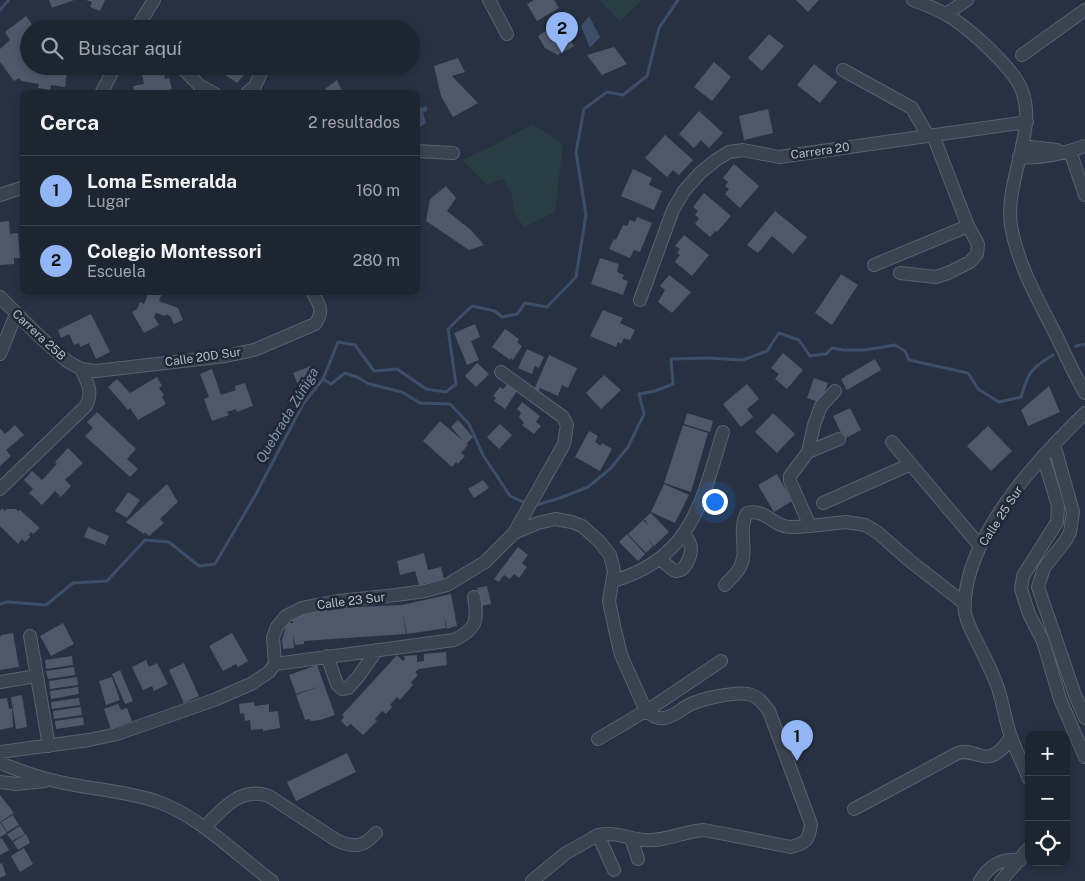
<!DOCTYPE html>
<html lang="es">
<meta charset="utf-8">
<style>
body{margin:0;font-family:"Public Sans",sans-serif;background:#252d39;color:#f1f3f6}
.controls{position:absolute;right:15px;bottom:15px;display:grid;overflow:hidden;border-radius:10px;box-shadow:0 2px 8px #0003}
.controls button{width:45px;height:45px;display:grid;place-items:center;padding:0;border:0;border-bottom:1px solid #3b424d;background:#1d2531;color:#f1f3f6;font:25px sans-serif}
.you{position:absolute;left:714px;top:501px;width:18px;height:18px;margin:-12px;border:4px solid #fff;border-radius:50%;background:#1a73e8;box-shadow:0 0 0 8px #1a73e833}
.badge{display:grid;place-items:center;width:32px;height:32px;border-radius:50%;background:#92b6f5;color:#111;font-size:16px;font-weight:700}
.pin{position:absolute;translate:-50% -41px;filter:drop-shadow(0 1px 2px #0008)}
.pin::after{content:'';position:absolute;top:26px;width:18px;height:15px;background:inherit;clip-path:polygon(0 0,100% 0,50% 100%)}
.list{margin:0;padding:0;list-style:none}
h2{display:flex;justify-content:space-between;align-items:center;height:65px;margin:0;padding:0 20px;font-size:21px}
h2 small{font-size:16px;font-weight:400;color:#a0a5ab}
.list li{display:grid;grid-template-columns:32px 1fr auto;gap:15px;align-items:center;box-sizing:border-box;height:70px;padding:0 20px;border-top:1px solid #3b424d}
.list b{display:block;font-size:19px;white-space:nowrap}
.list p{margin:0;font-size:16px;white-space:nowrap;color:#a0a5ab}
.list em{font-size:16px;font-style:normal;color:#a0a5ab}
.icon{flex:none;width:28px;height:28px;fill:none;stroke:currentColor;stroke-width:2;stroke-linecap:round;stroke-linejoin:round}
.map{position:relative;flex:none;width:1085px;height:881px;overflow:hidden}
.search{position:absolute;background:#1d2531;box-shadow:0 2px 8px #0003;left:20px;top:20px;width:400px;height:55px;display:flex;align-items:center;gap:12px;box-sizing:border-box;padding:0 18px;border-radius:28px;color:#a0a5ab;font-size:19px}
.panel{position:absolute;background:#1d2531;box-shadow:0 2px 8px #0003;left:20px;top:90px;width:400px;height:205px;border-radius:10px}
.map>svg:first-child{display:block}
.green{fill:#293e42}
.water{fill:#3d4e69}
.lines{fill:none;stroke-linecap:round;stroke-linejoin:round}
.stream{stroke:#3d4e69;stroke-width:3}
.building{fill:#4d5869}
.minor-casing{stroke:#59616e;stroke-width:14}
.minor{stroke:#3b4350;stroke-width:12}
.labels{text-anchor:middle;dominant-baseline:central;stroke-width:5;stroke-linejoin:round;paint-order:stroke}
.street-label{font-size:12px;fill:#b8bfcb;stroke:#202836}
.water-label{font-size:14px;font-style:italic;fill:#8094b1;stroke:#202836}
</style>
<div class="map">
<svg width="1085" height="881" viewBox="0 0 1085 881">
<rect width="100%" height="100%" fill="#273141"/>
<!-- green -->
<path class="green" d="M599,0H642L620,21Z
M533,124L563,144L555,212L524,227L514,213L512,194L503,179L486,184L462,160L487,149Z"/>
<!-- water -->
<path class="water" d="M589,16L600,37L590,48L581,26Z
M420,104L421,108L426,106L428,110L423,113L426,123L420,127L416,118V105Z"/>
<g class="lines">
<!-- stream -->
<path class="stream" d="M0,10L9,0
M1076,346L1085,344
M323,379L331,384L345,373L357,377L369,384L402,392L420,403L450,404L469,424L483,455L510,496L528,504
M533,506L560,498L588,487L610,469L628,447L644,414L639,394L655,391L673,384L671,359L708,358L743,360L767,351L779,333L799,340L810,356L826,354L832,348L843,350H865L895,345L905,351L909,360L968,373L978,389L999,402L1021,397C1028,373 1031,368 1053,355
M0,604L8,602L46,605L73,583L107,581L145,540L169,542L199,566L215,564L256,494L303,404L323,379L338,342L355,345L374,371L397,369L426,389L446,392L456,384L448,329L472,306L495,311L502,317L517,314L525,303L547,307L576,277L586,215L576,152L584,109L607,92L623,95L647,76L659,28L678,0"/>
</g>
<!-- building -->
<path class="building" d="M49,0H74L52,8Z
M86,0H105L100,11L90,7L92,2Z
M534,0H554L559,8L537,21L527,4Z
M796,0H819L808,12Z
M26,16L35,29H29V66H39L41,68L49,69L50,66L65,67V72H67L65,87L51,85L50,90L38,88L39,84L21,81L19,78L14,81L0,62V49L10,40L5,32Z
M241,20L251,29H235Z
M559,23L574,46L558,55L545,48L538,36Z
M769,34L784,46L762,71L748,58Z
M614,47L627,64L602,75L587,55Z
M458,58L465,72L452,76L478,103L453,117L441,96L434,66Z
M714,62L731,77L712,101L694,87Z
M814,64L837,82L820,103L797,85Z
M212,66H252L237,83Z
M163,69L165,79L169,78L172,89L165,91V94H135L133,86L144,84L142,75Z
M337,80L343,94H328L325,89Z
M768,109L773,133L744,140L739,116Z
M699,111L723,133L709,148L701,140L694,148L679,134Z
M665,135L693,160L679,175L673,170L667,177L645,158Z
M734,164L759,186L740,208L725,194L729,189L725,186L728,182L723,178Z
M633,169L652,178L649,185L662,191L654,210L621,196Z
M446,186L456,198L447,211L471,230L484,245L469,250L426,221L430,199Z
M704,193L731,216L717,232L715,231L710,237L695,224L699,218L695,215L698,211L693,207Z
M775,211L807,237L793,254L772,236L758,253L747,245Z
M637,217L652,223L640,252L634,250L630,258L609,249L614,239L616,240L623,225L627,226L630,220L635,222Z
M9,221L10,234L18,233L20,258H14V264L0,265V222Z
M684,235L709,255L692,276L675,262L680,255L677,253L680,249L675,246Z
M600,258L619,264L617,272L624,275L622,279L628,281L623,295L591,284Z
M841,274L858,285L832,325L815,313Z
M669,275L691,292L672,313L658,302L665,290L660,286Z
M149,291H163L159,301L178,308L183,320L174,324L170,316L166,314L165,316L156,313L154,317L159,325L144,333L132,312L137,309L140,302L144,304Z
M603,310L623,318L620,323L635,330L630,340L624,338L621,344L618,342L616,347L590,336Z
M91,314L110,352L96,359L89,343L80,347L79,343L74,345L69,334L61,338L58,330Z
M475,324L480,337L471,341L479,360L467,365L454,333Z
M505,329L519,339L517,342L522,346L513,360L511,358L510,360L492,347Z
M527,349L544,357L539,368L535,366L532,374L518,368Z
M783,353L803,370L787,389L775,379L779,374L771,368Z
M549,355L577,368L568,388L562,385L558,396L540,388L538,394L533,392Z
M875,359L881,370L847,390L841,379Z
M477,363L489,374L476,387L465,376Z
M311,366L315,377L297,383L293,373Z
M212,369L221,395L236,390L235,386L245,383L253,406L237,412L236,409L227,412L229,415L212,421L204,399L209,397L200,374Z
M604,375L621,390L601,409L586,393Z
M157,377L162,386L159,388L164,395L162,397L166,404L138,420L130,408L128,410L108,387L117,379L130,393Z
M814,378L828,383L821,403L807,398Z
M508,384L517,391L505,409L494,401L496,398L493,396L500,387L503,389Z
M747,384L759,399L747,409L753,417L741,427L723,404Z
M1049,386L1060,412L1028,426L1021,410Z
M522,402L540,416L536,422L541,426L534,434L522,425L524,423L519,417L521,413L517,409Z
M850,408L861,430L844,439L833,416Z
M97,412L136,449L127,459L138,469L130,477L85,436L93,428L87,422Z
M687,413L713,421L710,432L684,424Z
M773,413L795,434L777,453L755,432Z
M458,420L473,437L466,444L451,427Z
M440,421L468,445L461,453L465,456L458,464L456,462L452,467L423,441Z
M500,424L512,435L499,449L487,437Z
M15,425L24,435L6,450L11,456L0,466V428L5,434Z
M683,425L708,433L691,492L664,483Z
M988,426L1012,451L991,471L967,446Z
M589,431L598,436L595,442L601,446L602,443L612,449L600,471L575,457Z
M68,448L83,463L65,480L71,486L61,497L55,491L42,505L29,493L33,489L24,480L32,471L42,480L57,464L55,462Z
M777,474L792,501L774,512L758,485Z
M483,480L489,488L474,498L468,489Z
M167,484L178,502L160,519L164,523L149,536L145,532L144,534L126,522Z
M664,484L689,495L675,523L651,512Z
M128,492L140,500L127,518L115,511Z
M2,508L5,511L7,509H16L18,511L20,510L40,528L33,534L31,532L29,535L30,537L25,542L22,539L18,544L0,526V511Z
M651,513L669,532L654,546L647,538L653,546L646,553L628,534L643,520L649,526L644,519Z
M88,527L109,536L105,545L84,537Z
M627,534L645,554L638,561L619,542Z
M518,547L528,555L522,563L527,567L519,578L514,574L510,579L504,575L499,582L494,579Z
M424,553L428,570L441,567L444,579L419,585L415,571L400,575L397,561Z
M487,586L491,604L481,606L477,588Z
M451,594L457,626L447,629L444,614L446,628L407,634L403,613L406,634L304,641V644L295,645L293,633L294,648L283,649L282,640L287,623H293L292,616L302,615V612L333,610L332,608L402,605Z
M63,623L74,644L51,656L40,636Z
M13,633L19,667L0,670V637L1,635Z
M232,633L248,661L238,667L236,664L223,671L209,646Z
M446,652L447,665L419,669L415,672L418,675L411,682L413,685L400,700L397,697L390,705L392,707L386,714L382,711L375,719L377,721L363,735L351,724L347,727L341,721L344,717L342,715L397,655L403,661L405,659L404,656L417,655V662L424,661V654Z
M72,656L73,665L46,669L45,660Z
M146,660L149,667L157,663L168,684L154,691L152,686L143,690L132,667Z
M184,663L199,696L184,703L169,670Z
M317,665L335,715L320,720L311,721L309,719L305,720L296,695L320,686L296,694L289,675Z
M74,667L75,675L48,679L46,671Z
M120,670L133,701L125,704L112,674Z
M77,677L78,685L50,689L49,681Z
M112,677L120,700L106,705L99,681Z
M78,687L79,694L51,699L50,691Z
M22,695L27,727L16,729L11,697Z
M7,698L9,709L12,708L13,727L0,730V699Z
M79,698L80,705L52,709L51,702Z
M254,702L255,706L269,704V712L278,711L280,728L263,731V729L251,730L250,720L245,721L244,713L240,714L239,704Z
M118,704L121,710L127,708L132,721L111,729L104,709Z
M81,707L82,715L54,719L53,711Z
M83,717L84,725L56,729L55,721Z
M347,753L356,772L296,801L287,782Z
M0,795L14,813L0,822L7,833L0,837Z
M13,815L19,825L7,832L1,822Z
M20,826L25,834L12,841L7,834Z
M26,834L30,843L18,850L13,842Z
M2,838L9,850L0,855V839Z
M24,848L33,864L20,872L11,856Z
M2,863L6,875L0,878V864Z"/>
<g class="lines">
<!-- minor casing -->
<g class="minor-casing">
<path id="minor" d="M489,0L507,34
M913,0C924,4 935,8 945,14C966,25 1011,66 1021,88C1025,98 1027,109 1026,121C1024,156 1006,190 1011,226C1018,265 1038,300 1056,335C1065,354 1074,374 1085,393
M946,14L967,0
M136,29L154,0
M1022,55L1085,10
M180,66L199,85L215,94
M843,70L912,108L928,136
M101,94L115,66
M246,94L255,86L261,73
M1022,146L1057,150
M416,151L453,153
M1070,151L1085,195
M1019,157C1041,159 1065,153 1085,146
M0,195L24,187
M874,265L968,226
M900,273L936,277L948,273L970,262L977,254L978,244L968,226L936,143L935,135
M0,297L38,335L67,361L81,369L96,371L226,356L254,350L315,324C325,310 319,305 312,291
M640,300L673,210L684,191L700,173L716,160L729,152L743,150L779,157L1027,122
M0,354L16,314
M501,372L563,417L567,425L564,444L514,533
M835,391L821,406L814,425L808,452L790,476V481L810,526L846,522L865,525L877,532L910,561L964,603
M892,442L980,546
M1054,444L1073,512L1070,532L1066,540L1044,568L1038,587L1075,695L1085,718
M808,452L839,439
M1043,456L1058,506L1057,522L1023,576L1021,589L1029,614L1043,641L1060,699L1085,757
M0,489L86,406C93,392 88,383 81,369
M823,503L911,464
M660,558C664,562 671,570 676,571C685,572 691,556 691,549C691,544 688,539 684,535
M613,581C692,559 702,500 723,432
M725,585C729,580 737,574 740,567C749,551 737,530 747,513C762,509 769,520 781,525C789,529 801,526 810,526
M30,636L49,746
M327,656L337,684L342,689L348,688L358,677L377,650
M275,664L454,640C477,629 478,621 474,597
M0,682L36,676
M598,739L654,706L721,661
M0,752L89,740L117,734L214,700L251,684L269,672L275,664L273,637L277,627L286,616L302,608L339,601L396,595L425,591L447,585L485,562L514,533L538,523L555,519L572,522L582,526L599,541L610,555L614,571L609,601L615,630L621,655L646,711C652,715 656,719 664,718C674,717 682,708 691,704C704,698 734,692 748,694C758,696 763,703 769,711L811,824C809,839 807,843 791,847L704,830C684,831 665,842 645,840C629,839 614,831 598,835
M0,763C16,769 33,776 51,780C85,789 122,790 156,801C201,817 234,853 272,881
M1029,779C1023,764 1016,751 1011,737C1005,720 1003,702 997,685C993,675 988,664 983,654C977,641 968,627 965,613C964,605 965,597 966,590C977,524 1039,458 1085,413
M0,782L16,784L45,781
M854,809L958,753C968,750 973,754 983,756C995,759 1006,746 1011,736
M205,827C222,809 241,786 269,796L336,840C353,848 363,848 376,833
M631,838L638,859
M532,881L566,853L598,835L614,870
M980,881C989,865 1001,858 1020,860
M1001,881L1029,848"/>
</g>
<!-- minor -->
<use href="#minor" class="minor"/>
</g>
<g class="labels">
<!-- street labels -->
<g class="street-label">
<text transform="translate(820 151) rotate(-8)">Carrera 20</text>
<text transform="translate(39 335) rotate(43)">Carrera 25B</text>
<text transform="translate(203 357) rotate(-8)">Calle 20D Sur</text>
<text transform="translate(1001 516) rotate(-57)">Calle 25 Sur</text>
<text transform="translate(351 601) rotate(-7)">Calle 23 Sur</text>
</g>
<!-- water labels -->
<g class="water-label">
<text transform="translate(287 415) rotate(-59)">Quebrada Zúñiga</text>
</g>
</g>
</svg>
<div class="controls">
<button>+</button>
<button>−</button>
<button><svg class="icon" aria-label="locate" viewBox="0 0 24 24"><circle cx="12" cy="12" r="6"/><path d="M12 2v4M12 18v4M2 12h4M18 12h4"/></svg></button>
</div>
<div class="you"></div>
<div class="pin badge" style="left:797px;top:761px">1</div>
<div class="pin badge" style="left:562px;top:53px">2</div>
<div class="search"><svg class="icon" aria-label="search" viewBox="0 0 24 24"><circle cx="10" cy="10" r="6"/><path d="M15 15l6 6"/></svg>Buscar aquí</div>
<section class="panel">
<h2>Cerca<small>2 resultados</small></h2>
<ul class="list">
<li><span class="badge">1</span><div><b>Loma Esmeralda</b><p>Lugar</p></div><em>160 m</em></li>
<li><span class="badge">2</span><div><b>Colegio Montessori</b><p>Escuela</p></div><em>280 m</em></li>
</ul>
</section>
</div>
